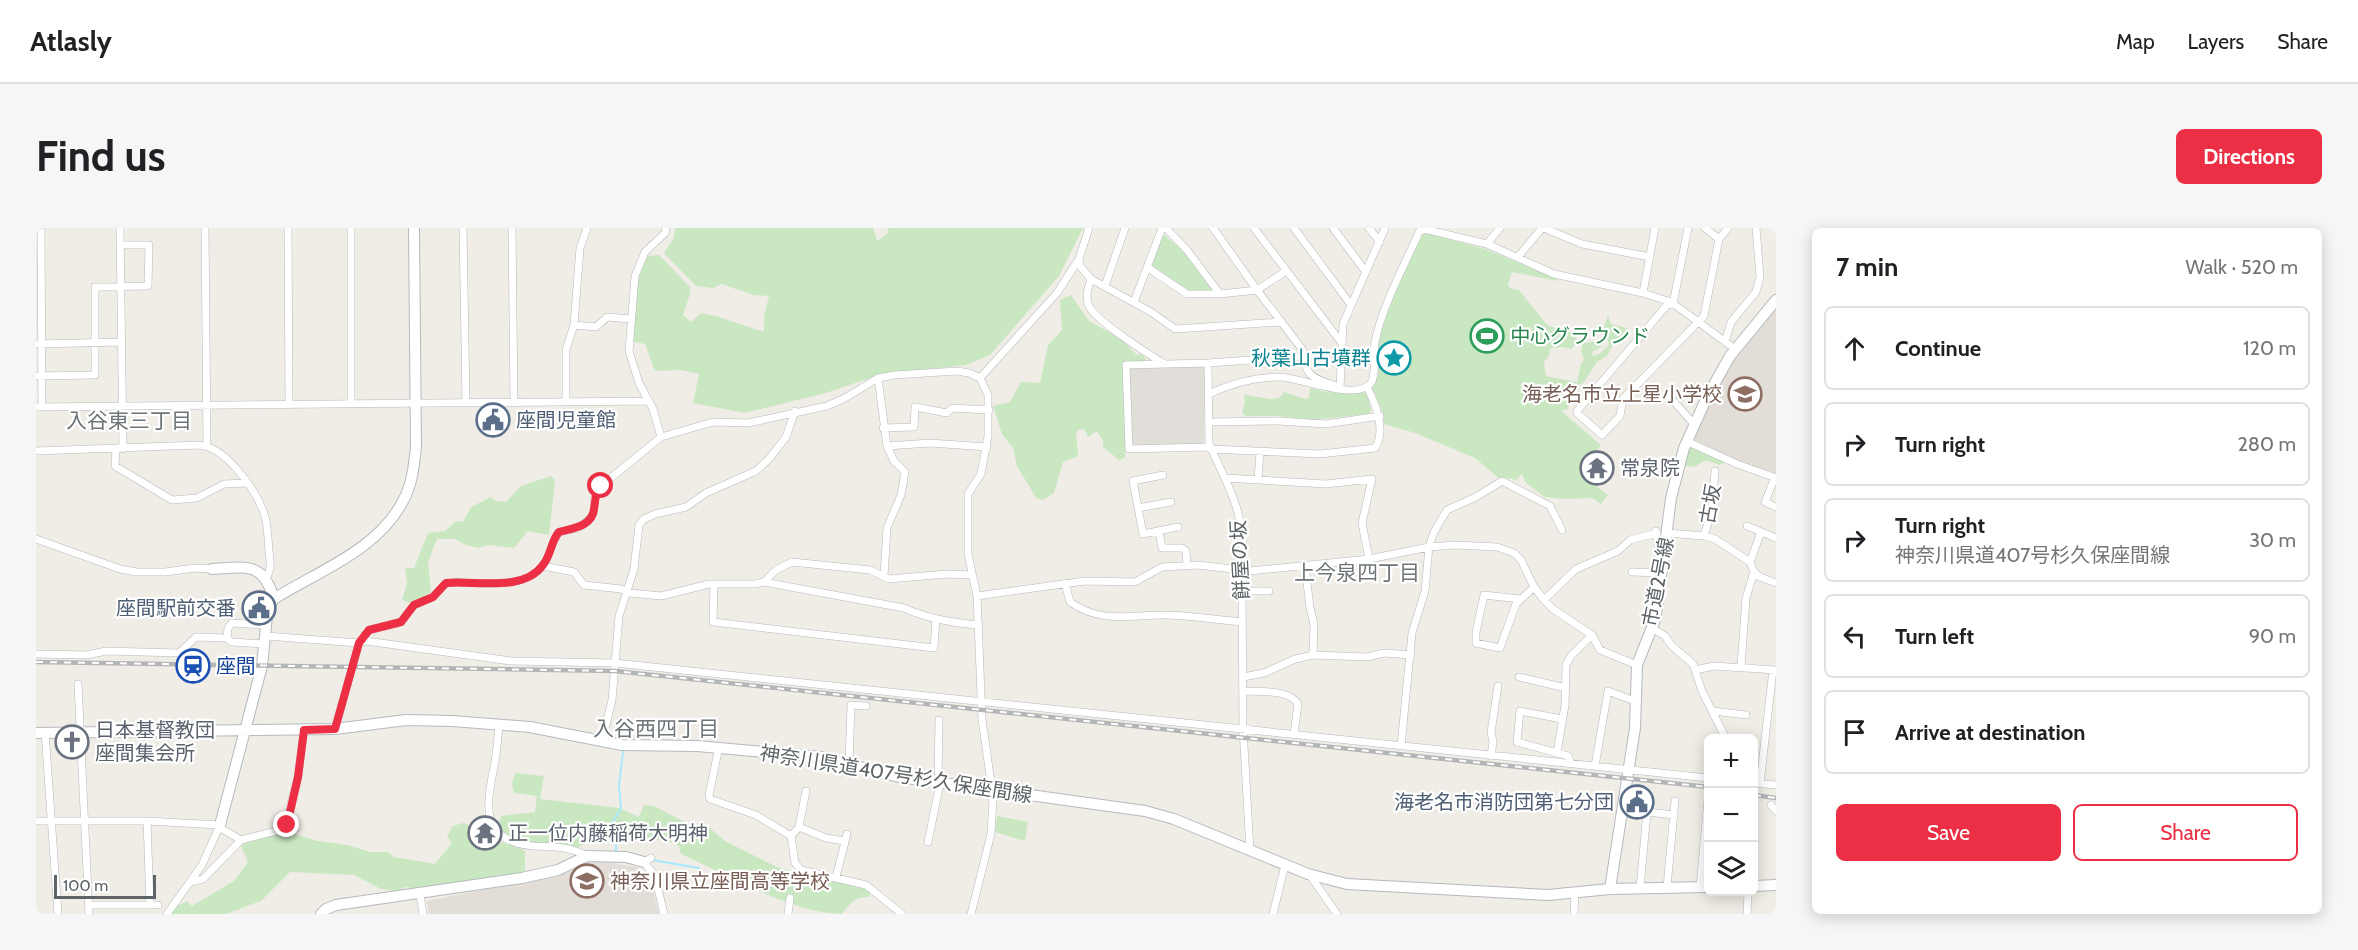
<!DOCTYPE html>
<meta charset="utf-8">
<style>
body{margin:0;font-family:Cabin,"Noto Sans JP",sans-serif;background:#f6f6f6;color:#202124}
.controls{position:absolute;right:18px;bottom:18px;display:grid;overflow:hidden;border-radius:9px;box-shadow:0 3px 15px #0003}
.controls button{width:54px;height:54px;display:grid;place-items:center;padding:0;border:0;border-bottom:2px solid #e0e0e0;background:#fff;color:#202124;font:30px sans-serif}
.scale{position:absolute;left:18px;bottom:15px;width:102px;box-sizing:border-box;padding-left:6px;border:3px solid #5d6366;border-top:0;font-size:16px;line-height:21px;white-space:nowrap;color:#5d6366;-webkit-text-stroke:4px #fff;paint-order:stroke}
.stop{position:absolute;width:18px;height:18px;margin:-14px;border:4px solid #ec2f44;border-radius:50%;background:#fff}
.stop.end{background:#ec2f44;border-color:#fff;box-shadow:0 2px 6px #0008}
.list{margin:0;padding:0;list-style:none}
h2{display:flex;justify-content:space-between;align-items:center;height:78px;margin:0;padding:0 24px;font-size:26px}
h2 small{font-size:20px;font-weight:400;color:#757577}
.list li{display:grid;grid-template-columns:39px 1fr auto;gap:18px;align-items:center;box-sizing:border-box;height:84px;margin:0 12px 12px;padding:0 12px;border:2px solid #e0e0e0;border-radius:9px}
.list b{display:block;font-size:22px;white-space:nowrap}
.list p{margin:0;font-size:20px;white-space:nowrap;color:#757577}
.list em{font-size:20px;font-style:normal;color:#757577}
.actions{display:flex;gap:12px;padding:18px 24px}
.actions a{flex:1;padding:14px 0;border:2px solid #ec2f44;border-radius:9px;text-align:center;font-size:21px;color:#ec2f44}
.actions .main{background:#ec2f44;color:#fff}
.icon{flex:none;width:33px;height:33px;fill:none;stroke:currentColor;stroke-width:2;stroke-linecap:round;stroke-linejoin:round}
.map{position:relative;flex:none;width:1740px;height:686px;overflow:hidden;border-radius:9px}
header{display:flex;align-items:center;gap:36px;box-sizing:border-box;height:84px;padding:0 30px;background:#fff;border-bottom:2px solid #e0e0e0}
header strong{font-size:28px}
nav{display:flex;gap:33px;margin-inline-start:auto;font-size:21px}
.intro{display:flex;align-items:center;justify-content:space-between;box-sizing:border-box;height:144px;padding:0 36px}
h1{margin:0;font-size:42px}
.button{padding:15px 27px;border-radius:9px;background:#ec2f44;color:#fff;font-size:21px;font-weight:700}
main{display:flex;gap:36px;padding:0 36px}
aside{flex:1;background:#fff;border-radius:9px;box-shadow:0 3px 15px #0003}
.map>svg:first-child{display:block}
.industrial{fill:#e1deda}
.education{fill:#e2ddd7}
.green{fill:#c9e8c2}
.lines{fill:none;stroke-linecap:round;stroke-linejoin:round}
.stream{stroke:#a7e9ff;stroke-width:2}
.street-casing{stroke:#b6b9bd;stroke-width:8}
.secondary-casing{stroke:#b4babd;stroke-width:12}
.street{stroke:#fff;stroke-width:7}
.secondary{stroke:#fff;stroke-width:10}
.rail-casing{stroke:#b4b5b6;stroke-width:4.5}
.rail{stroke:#fff;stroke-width:2;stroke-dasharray:7;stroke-linecap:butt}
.route{stroke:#ec2f44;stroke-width:8}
.labels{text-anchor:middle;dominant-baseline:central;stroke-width:4.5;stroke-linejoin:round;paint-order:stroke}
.leisure-label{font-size:20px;fill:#27864d;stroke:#fff;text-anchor:start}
.culture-label{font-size:20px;fill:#0d838f;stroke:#fff;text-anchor:end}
.education-label{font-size:20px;fill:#785e54;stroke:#fff;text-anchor:end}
.service-label{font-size:20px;fill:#4e5e75;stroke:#fff;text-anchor:end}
.worship-label{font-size:20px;fill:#5b616d;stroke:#fff;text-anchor:start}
.street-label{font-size:20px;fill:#5d6366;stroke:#fff}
.transit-label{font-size:20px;fill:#164399;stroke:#fff;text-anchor:start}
.neighbourhood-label{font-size:21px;fill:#6e7578;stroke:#fff}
</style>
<header>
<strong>Atlasly</strong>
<nav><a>Map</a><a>Layers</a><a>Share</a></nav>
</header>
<div class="intro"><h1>Find us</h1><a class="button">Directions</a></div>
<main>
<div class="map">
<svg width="1740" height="686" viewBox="0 0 1740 686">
<rect width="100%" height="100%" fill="#f0ece6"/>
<!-- industrial -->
<path class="industrial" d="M1166,138L1168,140V215L1166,217L1097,218L1094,216L1093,142L1096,140Z"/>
<!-- education -->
<path class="education" d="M1740,79V246L1707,235L1659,212L1657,208L1687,149L1704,122Z
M562,633L601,639L617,661L623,686H393L391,673L531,645Z"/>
<!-- green -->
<path class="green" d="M639,0H837L841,13L853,4L851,0H1047L1023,48L954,127L930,137L846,146L790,165L709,185L657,175L663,146L644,142L619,143L609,116L595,113L601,54L611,28L623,27L654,59V66L647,87L655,94L665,85L680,88L728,104V88L733,68L717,67L686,56L677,60L660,58L628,25L638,10Z
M1126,5L1147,23L1175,60L1174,63H1152L1115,37Z
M1391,5L1449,21L1521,50L1522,53L1476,44L1472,56L1474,60L1483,62L1511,97L1523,101L1533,102L1541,107L1539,117L1535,121L1526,119L1515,120L1512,130L1508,133L1510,148L1541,154L1545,135L1548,132L1545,123L1547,115L1564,113L1565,119L1556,124L1557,128L1563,126L1573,117L1570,107L1573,104L1567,102L1572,87L1575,96L1591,100L1587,109L1577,116L1571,128L1561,134L1548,154L1543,157L1542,166L1534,173L1532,181L1525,183L1565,217L1546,240L1551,246L1549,250L1572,267L1565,276L1556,270L1528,271L1509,269L1490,255L1486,246L1480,252L1471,250L1464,251L1439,230L1379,205L1348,196L1347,185L1335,157L1342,108L1367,46L1386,7Z
M1035,67L1053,93L1084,110L1101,127L1106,126L1110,132V134L1088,136L1089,230L1083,232L1067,219V212L1061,203L1052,209L1049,202L1044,201L1040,204L1042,228L1027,234L1018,265L1007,272L1000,270L981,238L977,220L966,206L957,178L974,174L985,154L1004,155L1012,117L1026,102L1024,72Z
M1274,160L1291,164L1328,165L1332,168L1335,183L1333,186L1275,192L1243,188H1209L1206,183L1209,176L1208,167L1235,171L1243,170L1248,164L1269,171L1273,170Z
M1656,218L1690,234L1683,237L1670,232L1658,239L1647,237L1653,221Z
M515,248L519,252L513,307L492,303L478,320L452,317L443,320L430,317L419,311H401L392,334L395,364L375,375L366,372L371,355L369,340H378L392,305L409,303L420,293L427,294L435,279L455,269L460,273L470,274L485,258Z
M479,545L508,548L504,571L583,580L603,589L608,577L618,578L660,600L664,592L689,613L743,640L825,658L835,664L833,669C819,668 814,675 806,686C758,686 690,646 645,626L643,618C632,611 622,613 610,610C600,608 591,605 581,604L574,613H555L540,620L484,614L473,610L462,599L465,588L499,584L501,568L478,565L476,556Z
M961,588L992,594L989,613L959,604Z
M427,595L443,600L444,609L472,616L489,623V644L386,662L370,659L360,663L345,661L318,647L254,644L225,673L190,686H127L151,673L156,678L198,653L212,634L205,618L224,607L249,603L281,613L312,617L334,624H352L358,629L399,636L416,615L411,608L417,598Z"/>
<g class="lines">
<!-- stream -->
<path class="stream" d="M580,624V612L573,599L585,581L583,558L587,524
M616,632L663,640"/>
<!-- street casing -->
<g class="street-casing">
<path id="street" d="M5,0L6,179
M84,0L87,221
M169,0L171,218
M252,0L253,176
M315,0V175
M427,0L430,174
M476,0L478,174
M1130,0L1151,22L1184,66
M1177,0L1221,62L1266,121C1270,128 1268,134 1271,141C1274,151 1293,155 1302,159
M1218,0L1305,114
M1258,0L1315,77
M1297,0L1330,44
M1333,0L1344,14
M1384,0L1451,16L1518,46L1607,65L1635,74L1699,121
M1508,0L1546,16L1614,29
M1669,0L1683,11
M1451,16L1464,0
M1482,29L1506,0
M1043,31L1044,38L1055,51L1115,84L1139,101L1245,94
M1112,40L1151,66H1184L1221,62L1250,43
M1055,51C1052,60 1049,69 1053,78C1059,92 1112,126 1127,135
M1069,58L1089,0
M1607,65L1619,0
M1098,74L1126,0
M1637,76L1631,77L1541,183V185L1566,207L1584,188L1587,171L1668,88L1683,11L1692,0
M1637,76L1652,0
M538,97L560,99L571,89L595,91
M1689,114L1695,94L1720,64L1724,49L1720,0
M0,116L85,114
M1172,135L1270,128
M0,148L59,147V59L112,58L113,17H84
M842,150L851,218L858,233L869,244L865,267L851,300L848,348
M944,150L1021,65L1043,31L1053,0
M1304,160L1307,96L1349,0
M1173,166C1196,155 1218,149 1243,149C1263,149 1321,174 1335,155C1341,145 1337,126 1339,114C1346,78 1370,34 1385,0
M1632,167L1658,196
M530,173V122L538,97L544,20L551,0
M0,179L613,173
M1173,194L1242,193L1290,196L1344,188
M847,200L878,199L879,179L911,185L916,180L953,182
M625,209L617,181L603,155L593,123L599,48L609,24L629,5L630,0
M1650,213L1701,236L1740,250
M851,218L894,215L951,219
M80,221L79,238L136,272L161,270L188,256L211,255
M0,223L163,217C190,219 219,261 228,285C232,297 232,311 233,323C234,332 236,342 230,349
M1127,247L1097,253L1107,306L1142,299
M1739,249L1729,274L1740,279
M1190,250L1290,256L1336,251L1326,295L1333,331
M1222,252L1224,224
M1102,280L1135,274
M1711,298L1740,310
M1123,303L1126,320H1146L1150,323L1151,338
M1620,303L1623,326L1628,330
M1631,305L1668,308L1679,311L1714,334L1718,344L1724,349L1740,355
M1668,308L1676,281L1679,243
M0,311L84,341L101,344H129L159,340L176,341
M1714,334L1725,304
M507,338L538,344L548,357L585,361L594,365L625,368L673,356H719L728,354L740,342L756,334L834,342L853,351L911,346L936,347
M1269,338L1274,380L1278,396L1277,427
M1596,344L1626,345
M728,354L868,380C892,391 917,395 943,397
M1029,355L1034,374C1067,397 1096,386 1132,387C1157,388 1182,392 1206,394
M678,356L677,394L898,420L900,391
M1206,363H1233
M941,368L1049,353L1099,354L1126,339L1162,337L1214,343L1333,331L1393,319L1419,317L1461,319L1478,325L1485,332L1498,359L1508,372L1517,381L1556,407L1564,422L1601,437
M1484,371L1448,367L1440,404V415L1464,420L1480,376L1498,359
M1508,372L1540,341L1582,323L1594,312L1621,305
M1616,400L1629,408L1636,418L1657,436L1666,463L1690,511
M230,408L323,415L330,413L475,433L579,435L1672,550
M229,416L195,414L191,410L192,400L196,395L230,397
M0,426L51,427L70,423L143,425L160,409L191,410
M1705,438L1710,370L1718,344
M1659,442L1678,438L1740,442
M1207,449L1228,445L1259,431L1277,427L1331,429L1348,425L1375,427
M1483,449L1530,460
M42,456L53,686
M1207,463C1222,464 1254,461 1262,476L1258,506
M1677,483L1710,487
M1526,491L1484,483L1481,514L1532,528L1535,535
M463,497C462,509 461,522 459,534C451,574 441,613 497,618C515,619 534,618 551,628
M299,501L323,415L333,402L365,394L378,377L397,369L410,355C438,352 487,365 507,337C515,327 515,313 523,304L542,300L555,290L558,284V271L565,258L625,209L677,194L712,195L791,178L809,170L842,150L859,147L921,143L933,145L944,150L952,167V208L945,246L932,266V326L941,368L946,491L957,569L955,606L935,686
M9,504L22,686
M566,514L576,472L583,388L598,341L603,297L608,291L619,286L650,279L670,265L720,243L733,231L750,209L759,183
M1365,518L1376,405L1389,363L1393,319L1398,304L1411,282L1440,269L1466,253L1514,278L1526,302
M683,519L673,567L674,571L720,587L755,608L759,635L765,642L830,657L866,686
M1521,525L1529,477L1530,437L1535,428L1556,407
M1455,528L1457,514L1455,504L1462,458
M813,536L815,477L830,478
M1559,538L1572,463L1601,474
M902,554L903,492
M1718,555L1740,557
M1724,555L1737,442
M1735,577L1740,583
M0,593H111L184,597L186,601L205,612
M111,593L114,677
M763,599L790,610L809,613
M755,608L763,599L770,563
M892,614L904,555
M1214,622L1207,500L1206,358C1209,335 1207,297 1199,275C1192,254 1181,235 1173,215L1172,135L1090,137L1093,221L1170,219L1175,221L1284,226L1339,220C1351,202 1339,175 1331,159
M615,630L608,634L619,648L628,686
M1273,646L1301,686
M800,649L811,606
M155,654L167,651L205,612L248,601L262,549L268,502
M1631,659L1639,573
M1664,659L1672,571
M1604,660L1611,584L1638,587
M384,666L387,686
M53,677H122
M131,686L166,637L184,597
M752,686L754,670
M1237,686L1249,637
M1538,686L1539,664
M1711,686L1712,664"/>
</g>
<!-- secondary casing -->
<g class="secondary-casing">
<path id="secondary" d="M176,341C210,339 227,333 238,371
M0,505L299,501L370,492L416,493L494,499L586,517L661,518L785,529L863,549L1109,583L1138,591L1272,646L1311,656L1512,667L1574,661L1672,659
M184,597L226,438L231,388L233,379L238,371C282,343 342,322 367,273C376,257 378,238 380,219L378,0
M1718,658L1740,657
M1574,661L1599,500L1601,437L1619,392L1621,379L1635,270L1648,220L1671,169L1694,128L1740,72
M285,686L290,681L300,677L486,650L522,642L551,628L590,629L608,634"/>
</g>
<!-- street -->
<use href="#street" class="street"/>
<!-- secondary -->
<use href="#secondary" class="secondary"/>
<!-- rail casing -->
<g class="rail-casing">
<path id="rail" d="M0,434L579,443L1672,559
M1718,567L1740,570"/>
</g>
<!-- rail -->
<use href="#rail" class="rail"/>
</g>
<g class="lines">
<!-- route -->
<path class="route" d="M251,597L262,549L268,502L299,501L323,415L333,402L365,394L378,377L397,369L410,355C438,352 487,365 507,337C515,327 515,313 523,304C536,300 556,299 558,281C560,271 558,267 565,258"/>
</g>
<!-- icons -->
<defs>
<g id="stadium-ring" transform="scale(1.725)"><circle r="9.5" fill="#fff" stroke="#2e9e5b" stroke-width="1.5"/><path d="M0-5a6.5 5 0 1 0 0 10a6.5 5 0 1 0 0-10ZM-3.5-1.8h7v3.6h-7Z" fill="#2e9e5b"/></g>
<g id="sight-ring" transform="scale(1.725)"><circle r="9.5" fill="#fff" stroke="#0f9aa8" stroke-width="1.5"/><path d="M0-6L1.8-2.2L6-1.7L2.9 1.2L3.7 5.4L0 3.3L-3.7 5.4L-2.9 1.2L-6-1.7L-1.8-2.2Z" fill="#0f9aa8"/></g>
<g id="school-ring" transform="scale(1.725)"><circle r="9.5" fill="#fff" stroke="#8d6e63" stroke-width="1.5"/><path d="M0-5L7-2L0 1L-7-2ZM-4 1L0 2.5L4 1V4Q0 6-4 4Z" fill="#8d6e63"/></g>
<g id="civic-ring" transform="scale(1.725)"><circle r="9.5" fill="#fff" stroke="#5c6f8a" stroke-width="1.5"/><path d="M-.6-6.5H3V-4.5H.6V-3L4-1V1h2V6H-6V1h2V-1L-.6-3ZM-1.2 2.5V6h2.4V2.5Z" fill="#5c6f8a"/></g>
<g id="temple-ring" transform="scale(1.725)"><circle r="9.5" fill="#fff" stroke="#6b7280" stroke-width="1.5"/><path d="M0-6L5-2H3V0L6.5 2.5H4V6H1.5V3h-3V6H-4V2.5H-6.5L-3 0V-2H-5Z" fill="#6b7280"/></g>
<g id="station-ring" transform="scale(1.725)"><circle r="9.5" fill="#fff" stroke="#1a4fb4" stroke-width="1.5"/><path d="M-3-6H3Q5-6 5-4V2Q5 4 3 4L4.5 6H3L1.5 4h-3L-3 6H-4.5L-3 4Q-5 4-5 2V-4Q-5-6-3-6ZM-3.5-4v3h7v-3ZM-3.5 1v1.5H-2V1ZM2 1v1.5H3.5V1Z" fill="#1a4fb4"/></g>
<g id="church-ring" transform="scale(1.725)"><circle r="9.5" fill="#fff" stroke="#6b7280" stroke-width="1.5"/><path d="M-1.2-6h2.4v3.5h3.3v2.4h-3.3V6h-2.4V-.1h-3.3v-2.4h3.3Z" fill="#6b7280"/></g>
</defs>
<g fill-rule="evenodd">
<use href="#stadium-ring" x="1451" y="108"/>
<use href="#sight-ring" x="1358" y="130"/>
<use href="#school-ring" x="1709" y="166"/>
<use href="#civic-ring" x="457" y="192"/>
<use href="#temple-ring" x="1561" y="240"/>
<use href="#civic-ring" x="223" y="380"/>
<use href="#station-ring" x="157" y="438"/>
<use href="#church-ring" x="36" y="514"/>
<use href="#civic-ring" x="1601" y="574"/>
<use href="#temple-ring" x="449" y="605"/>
<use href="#school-ring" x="551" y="653"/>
</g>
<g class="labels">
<!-- leisure labels -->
<g class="leisure-label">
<text x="1474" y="108">中心グラウンド</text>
</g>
<!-- culture labels -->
<g class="culture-label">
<text x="1335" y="130">秋葉山古墳群</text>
</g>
<!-- education labels -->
<g class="education-label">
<text x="1686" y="166">海老名市立上星小学校</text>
<text x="574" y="653" text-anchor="start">神奈川県立座間高等学校</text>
</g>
<!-- service labels -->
<g class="service-label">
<text x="480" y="192" text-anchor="start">座間児童館</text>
<text x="200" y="380">座間駅前交番</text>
<text x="1578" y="574">海老名市消防団第七分団</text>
</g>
<!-- worship labels -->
<g class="worship-label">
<text x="1584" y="240">常泉院</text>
<text x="59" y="502">日本基督教団<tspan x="59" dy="23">座間集会所</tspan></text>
<text x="472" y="605">正一位内藤稲荷大明神</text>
</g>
<!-- street labels -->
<g class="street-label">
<text transform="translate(1674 276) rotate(-80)">古坂</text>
<text transform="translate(1204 332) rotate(-93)">餅屋の坂</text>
<text transform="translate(1622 354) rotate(-79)">市道2号線</text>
<text transform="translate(860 546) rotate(9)">神奈川県道407号杉久保座間線</text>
</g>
<!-- transit labels -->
<g class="transit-label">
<text x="180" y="438">座間</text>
</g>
<!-- neighbourhood labels -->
<g class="neighbourhood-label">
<text x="93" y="192">入谷東三丁目</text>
<text x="1321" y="344">上今泉四丁目</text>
<text x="620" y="500">入谷西四丁目</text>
</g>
</g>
</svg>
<div class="controls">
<button>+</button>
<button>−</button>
<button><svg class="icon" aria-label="layers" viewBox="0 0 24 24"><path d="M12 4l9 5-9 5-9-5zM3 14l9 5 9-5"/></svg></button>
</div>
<div class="scale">100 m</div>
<div class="stop" style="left:565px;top:258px"></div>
<div class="stop end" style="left:251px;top:597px"></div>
</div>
<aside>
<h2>7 min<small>Walk · 520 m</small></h2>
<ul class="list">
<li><svg class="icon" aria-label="ahead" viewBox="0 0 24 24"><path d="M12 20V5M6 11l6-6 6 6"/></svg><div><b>Continue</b></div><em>120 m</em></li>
<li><svg class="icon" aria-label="right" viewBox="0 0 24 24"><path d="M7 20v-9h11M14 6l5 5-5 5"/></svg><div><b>Turn right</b></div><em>280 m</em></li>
<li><svg class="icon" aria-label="right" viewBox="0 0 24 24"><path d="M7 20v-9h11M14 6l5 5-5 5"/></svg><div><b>Turn right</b><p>神奈川県道407号杉久保座間線</p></div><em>30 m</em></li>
<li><svg class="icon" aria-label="left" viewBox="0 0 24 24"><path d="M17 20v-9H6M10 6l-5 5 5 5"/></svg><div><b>Turn left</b></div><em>90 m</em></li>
<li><svg class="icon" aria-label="arrive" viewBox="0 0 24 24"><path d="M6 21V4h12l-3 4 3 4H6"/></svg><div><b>Arrive at destination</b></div></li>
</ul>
<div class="actions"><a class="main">Save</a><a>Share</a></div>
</aside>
</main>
